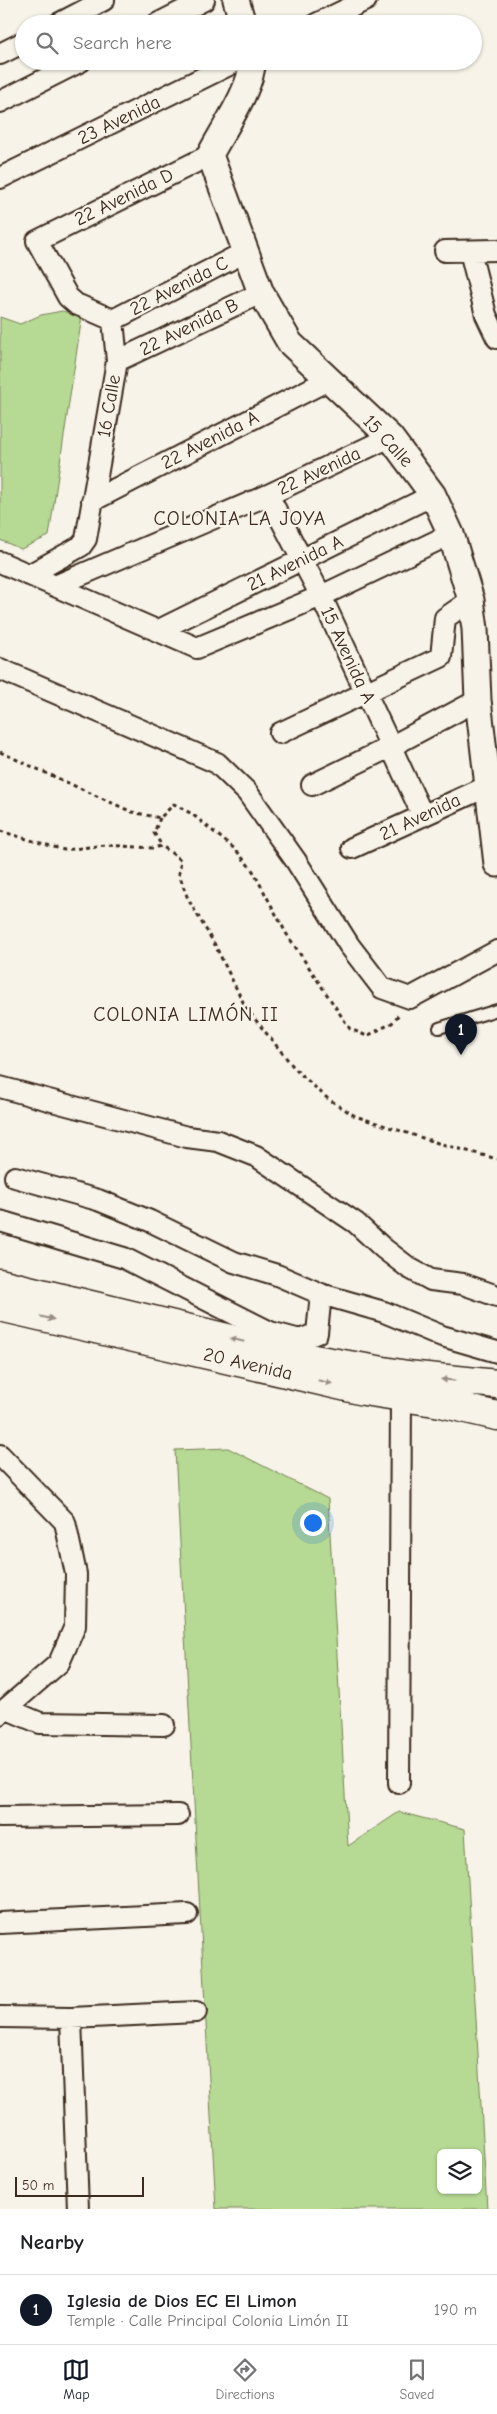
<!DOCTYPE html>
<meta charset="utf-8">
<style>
body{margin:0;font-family:"Comic Neue",sans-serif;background:#f6f6f6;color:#202124}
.controls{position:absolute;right:15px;bottom:15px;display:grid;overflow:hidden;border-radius:8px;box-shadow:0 1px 4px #0004}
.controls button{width:45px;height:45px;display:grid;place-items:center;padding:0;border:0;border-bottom:1px solid #e0e0e0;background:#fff;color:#202124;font:25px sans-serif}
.scale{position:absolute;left:15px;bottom:12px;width:129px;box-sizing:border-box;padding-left:5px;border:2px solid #3b2a1e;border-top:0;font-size:14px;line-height:18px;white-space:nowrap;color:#3b2a1e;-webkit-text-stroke:4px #f7f3e8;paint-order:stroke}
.you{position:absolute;left:312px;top:1522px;width:18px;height:18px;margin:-12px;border:4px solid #fff;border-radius:50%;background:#1a73e8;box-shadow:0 0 0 8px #1a73e833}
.badge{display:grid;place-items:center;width:32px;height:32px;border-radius:50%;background:#111827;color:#fff;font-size:16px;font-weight:700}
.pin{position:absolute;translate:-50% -41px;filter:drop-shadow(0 1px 2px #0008)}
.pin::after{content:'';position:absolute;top:26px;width:18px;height:15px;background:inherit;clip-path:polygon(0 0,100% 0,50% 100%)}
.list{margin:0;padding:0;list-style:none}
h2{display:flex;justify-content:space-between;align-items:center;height:65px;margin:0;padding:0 20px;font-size:21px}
h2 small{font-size:16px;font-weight:400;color:#757577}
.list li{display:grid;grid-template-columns:32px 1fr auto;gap:15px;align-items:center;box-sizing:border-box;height:70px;padding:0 20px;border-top:1px solid #e0e0e0}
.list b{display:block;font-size:19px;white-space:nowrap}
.list p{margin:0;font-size:16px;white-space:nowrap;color:#757577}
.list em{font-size:16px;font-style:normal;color:#757577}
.icon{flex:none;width:28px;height:28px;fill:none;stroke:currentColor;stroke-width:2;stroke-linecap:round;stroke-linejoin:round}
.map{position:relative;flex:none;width:497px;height:2209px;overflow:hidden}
.search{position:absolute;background:#fff;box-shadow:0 1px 4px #0004;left:15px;right:15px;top:15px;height:55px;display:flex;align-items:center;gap:12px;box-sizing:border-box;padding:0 18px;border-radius:28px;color:#757577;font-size:19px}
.sheet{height:135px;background:#fff}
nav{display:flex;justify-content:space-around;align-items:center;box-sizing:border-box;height:70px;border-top:1px solid #e0e0e0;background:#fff;font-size:14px;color:#757577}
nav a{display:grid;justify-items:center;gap:2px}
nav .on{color:#111827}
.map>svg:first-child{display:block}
.green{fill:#b6d993;stroke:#788258;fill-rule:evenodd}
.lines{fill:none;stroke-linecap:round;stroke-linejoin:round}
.service-casing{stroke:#3b2a1e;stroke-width:14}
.minor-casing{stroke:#3b2a1e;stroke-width:24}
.tertiary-casing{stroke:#3b2a1e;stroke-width:29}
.secondary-casing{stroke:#3b2a1e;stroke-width:31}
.path{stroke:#3b2a1e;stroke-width:3;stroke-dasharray:4 4;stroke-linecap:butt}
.service{stroke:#f7f3e8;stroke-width:10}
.minor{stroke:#f7f3e8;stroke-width:20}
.tertiary{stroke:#f7f3e8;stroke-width:25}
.secondary{stroke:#f7f3e8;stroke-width:28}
.oneway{fill:#998e83}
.labels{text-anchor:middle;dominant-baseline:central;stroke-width:4.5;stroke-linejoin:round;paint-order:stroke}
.street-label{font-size:19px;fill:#3b2a1e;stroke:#f7f3e8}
.neighbourhood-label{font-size:20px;letter-spacing:1px;fill:#3b2a1e;stroke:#f7f3e8}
</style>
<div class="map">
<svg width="497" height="2209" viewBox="0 0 497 2209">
<rect width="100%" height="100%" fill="#f7f3e8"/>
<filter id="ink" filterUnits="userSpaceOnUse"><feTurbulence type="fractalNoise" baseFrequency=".02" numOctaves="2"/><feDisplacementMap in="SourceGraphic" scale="10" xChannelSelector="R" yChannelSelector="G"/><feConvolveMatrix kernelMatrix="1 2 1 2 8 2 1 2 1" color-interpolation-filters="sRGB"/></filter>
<g filter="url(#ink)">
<!-- green -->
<path class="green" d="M62,311L82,316L49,536L21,549L0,540V317L20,324L41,315Z
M228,1448L328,1499L348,1846L399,1812L465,1829L487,2209H216L175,1450ZM441,2153H478V2190H441Z"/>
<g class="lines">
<!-- service casing -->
<g class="service-casing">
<path id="service" d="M439,1028L497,1010"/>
</g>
<!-- minor casing -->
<g class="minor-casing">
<path id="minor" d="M58,24L104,0
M157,24L204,0
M316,24L366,0
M0,54L24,42
M0,102L81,61
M0,178L237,61
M445,251L497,250
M470,251L486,315L497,338
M113,320L245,252
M117,361L261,293
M268,495L321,596L423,816
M92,501L328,380
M0,562L197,648L321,596L451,534
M29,575L81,546L86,539L117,361L113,320L76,304L68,297L37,241L210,155
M55,586L268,495L390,437
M157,631L433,495
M0,669L217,763L247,792L296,861L349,945L382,988L410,998L497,951
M280,733L441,657L445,618L471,600
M312,785L390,747L478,700
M352,848L488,786
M0,1087L187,1137L218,1141L256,1156L356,1223L383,1248L409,1268L431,1280L463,1284L497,1296
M15,1177L98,1200L150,1221L234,1262L277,1275L321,1294L384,1312L442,1336L497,1352
M0,1221L124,1258L270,1332L300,1340L317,1333L321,1294
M0,1455L65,1522L76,1574L75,1626L59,1663L0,1714
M7,1709L40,1723L164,1725
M399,1783L401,1397
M0,1817L178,1815
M0,1923L187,1914
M0,2017L71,2018L196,2012
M71,2018L78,2209"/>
</g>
<!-- tertiary casing -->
<g class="tertiary-casing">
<path id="tertiary" d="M236,0L243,24
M252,61C254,85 221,133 210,155L261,293L290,343L390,437L433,495L451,534L471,600L475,629L478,700L497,864"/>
</g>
<!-- secondary casing -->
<g class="secondary-casing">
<path id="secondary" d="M0,1283L314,1359L407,1375L497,1384
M0,1307L364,1391L441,1403L497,1416"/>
</g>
<!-- path -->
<path class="path" d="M0,752L132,812L160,818L174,804L192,814L236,850L253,871L286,933L350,1029L367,1036L392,1023L400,1013
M160,818L154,833L162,846
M0,831L64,850L106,845L152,848L162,846L181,860L179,874L188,899L214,943L246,1008L296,1070L327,1098L355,1116L438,1143L497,1159"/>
<!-- service -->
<use href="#service" class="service"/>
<!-- minor -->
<use href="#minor" class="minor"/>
<!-- tertiary -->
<use href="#tertiary" class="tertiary"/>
<!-- secondary -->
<use href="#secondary" class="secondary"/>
</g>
<!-- one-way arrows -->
<defs><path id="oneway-solid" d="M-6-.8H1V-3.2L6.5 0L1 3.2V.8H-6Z" transform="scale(1.25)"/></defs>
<g class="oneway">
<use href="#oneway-solid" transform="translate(47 1318) rotate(13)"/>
<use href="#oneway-solid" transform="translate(237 1340) rotate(-166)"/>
<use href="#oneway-solid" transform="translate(448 1380) rotate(-174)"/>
<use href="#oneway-solid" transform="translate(325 1382) rotate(13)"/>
</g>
</g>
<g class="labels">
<!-- street labels -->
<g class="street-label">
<text transform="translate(119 120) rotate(-26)">23 Avenida</text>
<text transform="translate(124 197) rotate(-26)">22 Avenida D</text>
<text transform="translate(179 286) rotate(-27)">22 Avenida C</text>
<text transform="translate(189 327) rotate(-26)">22 Avenida B</text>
<text transform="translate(109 406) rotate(-80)">16 Calle</text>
<text transform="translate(210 440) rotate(-27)">22 Avenida A</text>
<text transform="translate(388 441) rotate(47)">15 Calle</text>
<text transform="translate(319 471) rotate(-25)">22 Avenida</text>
<text transform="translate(295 563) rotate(-26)">21 Avenida A</text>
<text transform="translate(348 655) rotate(65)">15 Avenida A</text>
<text transform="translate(420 817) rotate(-25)">21 Avenida</text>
<text transform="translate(248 1364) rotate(13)">20 Avenida</text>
</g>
<!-- neighbourhood labels -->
<g class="neighbourhood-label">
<text x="240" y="518">COLONIA LA JOYA</text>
<text x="186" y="1014">COLONIA LIMÓN II</text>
</g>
</g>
</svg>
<div class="controls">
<button><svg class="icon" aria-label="layers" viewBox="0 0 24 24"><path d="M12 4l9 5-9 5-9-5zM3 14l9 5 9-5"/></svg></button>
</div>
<div class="scale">50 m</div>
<div class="you"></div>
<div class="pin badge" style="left:461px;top:1055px">1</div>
<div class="search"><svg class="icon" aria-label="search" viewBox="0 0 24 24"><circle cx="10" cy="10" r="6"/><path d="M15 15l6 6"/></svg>Search here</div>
</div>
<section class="sheet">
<h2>Nearby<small></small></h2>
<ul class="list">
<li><span class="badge">1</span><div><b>Iglesia de Dios EC El Limon</b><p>Temple · Calle Principal Colonia Limón II</p></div><em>190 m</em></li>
</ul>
</section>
<nav>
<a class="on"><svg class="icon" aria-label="map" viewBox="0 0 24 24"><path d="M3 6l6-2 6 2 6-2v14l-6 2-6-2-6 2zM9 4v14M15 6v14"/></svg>Map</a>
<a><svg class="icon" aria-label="directions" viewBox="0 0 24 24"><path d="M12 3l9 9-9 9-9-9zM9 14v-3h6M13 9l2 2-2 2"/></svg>Directions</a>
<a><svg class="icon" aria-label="saved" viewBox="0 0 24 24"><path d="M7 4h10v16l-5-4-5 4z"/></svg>Saved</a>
</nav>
